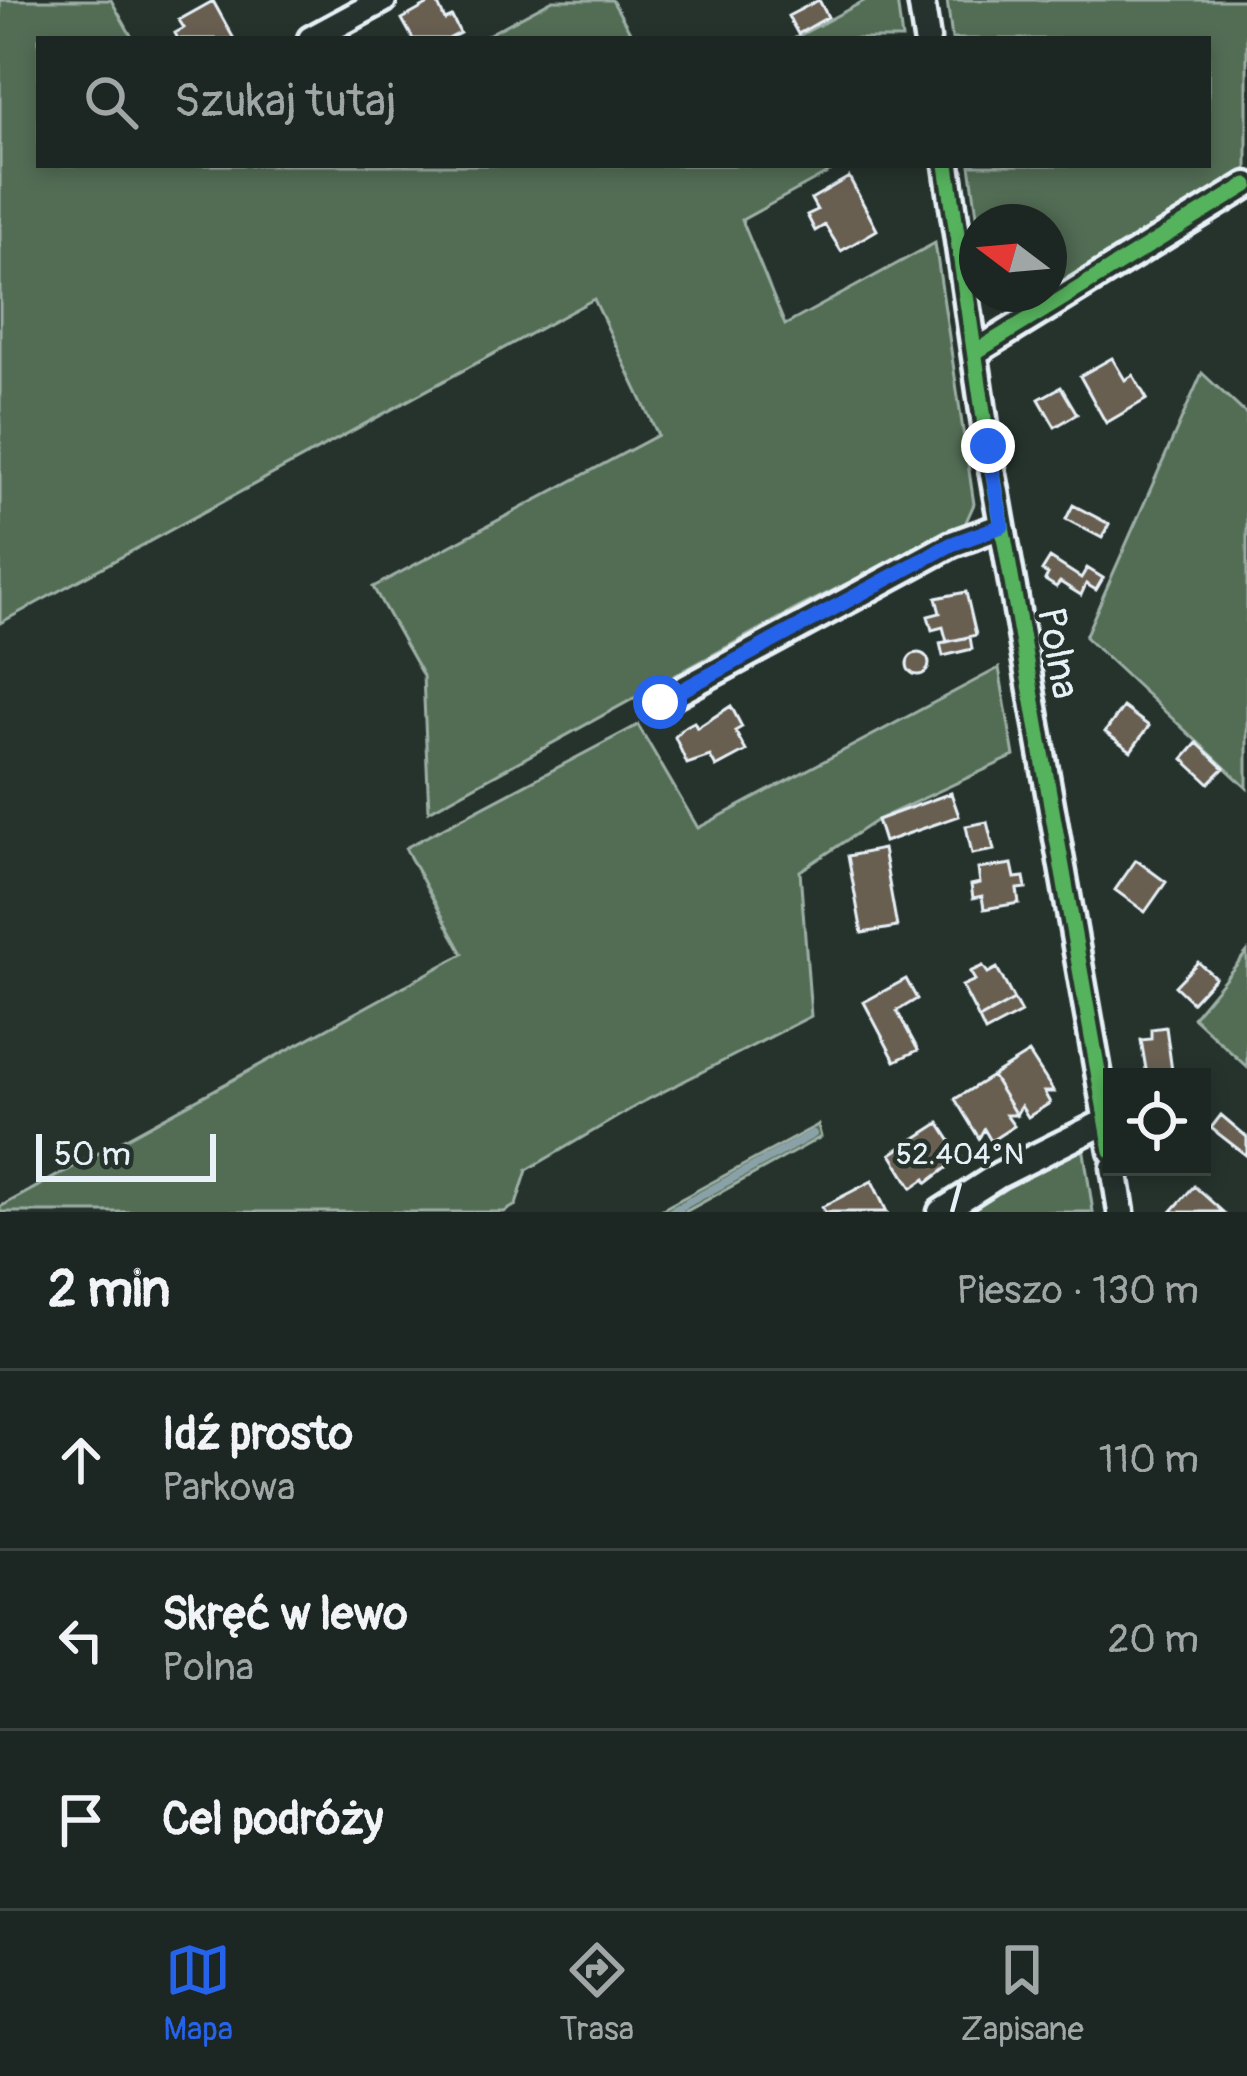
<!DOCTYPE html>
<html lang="pl">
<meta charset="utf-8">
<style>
body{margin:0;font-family:Pangolin,sans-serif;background:#252e2a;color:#f1f3f6}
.controls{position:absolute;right:36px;bottom:36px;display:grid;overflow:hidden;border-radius:0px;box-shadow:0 6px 18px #0003}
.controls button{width:108px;height:108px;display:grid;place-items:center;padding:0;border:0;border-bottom:3px solid #3a4340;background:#1c2622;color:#f1f3f6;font:60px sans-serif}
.compass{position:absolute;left:959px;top:204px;width:108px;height:108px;border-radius:50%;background:#1c2622;box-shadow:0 6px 18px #0003;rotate:286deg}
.scale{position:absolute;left:36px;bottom:30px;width:180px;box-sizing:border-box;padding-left:12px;border:6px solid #e8f1f8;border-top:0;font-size:33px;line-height:42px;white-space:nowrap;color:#e8f1f8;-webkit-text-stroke:9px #26332d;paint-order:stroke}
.stop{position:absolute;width:36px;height:36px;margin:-27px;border:9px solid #2563eb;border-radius:50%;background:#fff}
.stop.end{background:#2563eb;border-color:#fff;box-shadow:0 3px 12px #0008}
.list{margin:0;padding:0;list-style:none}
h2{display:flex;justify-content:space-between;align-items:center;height:156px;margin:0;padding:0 48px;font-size:51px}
h2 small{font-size:39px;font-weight:400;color:#a0a5a5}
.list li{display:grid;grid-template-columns:78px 1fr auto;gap:36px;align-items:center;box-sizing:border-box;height:180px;padding:0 48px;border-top:3px solid #3a4340}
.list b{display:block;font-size:45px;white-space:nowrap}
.list p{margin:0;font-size:39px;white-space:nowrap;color:#a0a5a5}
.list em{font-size:39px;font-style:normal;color:#a0a5a5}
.icon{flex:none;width:66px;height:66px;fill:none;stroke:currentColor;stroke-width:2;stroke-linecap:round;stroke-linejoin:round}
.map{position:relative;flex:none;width:1247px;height:1212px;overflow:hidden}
.search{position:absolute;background:#1c2622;box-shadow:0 6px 18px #0003;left:36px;right:36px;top:36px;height:132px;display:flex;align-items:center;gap:30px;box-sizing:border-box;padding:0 42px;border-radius:0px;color:#a0a5a5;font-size:45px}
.sheet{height:696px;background:#1c2622}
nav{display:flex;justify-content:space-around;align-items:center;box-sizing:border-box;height:168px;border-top:3px solid #3a4340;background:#1c2622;font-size:33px;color:#a0a5a5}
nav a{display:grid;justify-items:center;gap:6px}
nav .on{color:#2563eb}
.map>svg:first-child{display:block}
.green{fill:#526d54;stroke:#9dafa6;stroke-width:3}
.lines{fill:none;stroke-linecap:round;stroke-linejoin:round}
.stream{stroke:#8aa1a8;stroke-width:8}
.building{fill:#675e51;stroke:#e8f1f8;stroke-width:3}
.minor-casing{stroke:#e8f1f8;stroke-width:33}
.minor{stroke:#26332d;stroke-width:24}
.cycleway-casing{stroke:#26332d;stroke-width:22}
.cycleway{stroke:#56b35d;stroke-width:15}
.route{stroke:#2563eb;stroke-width:15}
.ticks{fill:none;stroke:#e8f1f8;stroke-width:4.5}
.labels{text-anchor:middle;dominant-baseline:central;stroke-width:9;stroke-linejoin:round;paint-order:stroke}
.street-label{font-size:39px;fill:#e8f1f8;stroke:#26332d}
.ticks-label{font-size:30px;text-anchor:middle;fill:#e8f1f8;stroke:#26332d;stroke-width:9;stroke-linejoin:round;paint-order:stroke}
</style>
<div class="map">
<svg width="1247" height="1212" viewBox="0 0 1247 1212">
<rect width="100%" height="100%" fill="#26332d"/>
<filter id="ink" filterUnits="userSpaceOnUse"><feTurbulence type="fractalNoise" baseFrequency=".00833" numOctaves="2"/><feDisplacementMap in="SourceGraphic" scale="24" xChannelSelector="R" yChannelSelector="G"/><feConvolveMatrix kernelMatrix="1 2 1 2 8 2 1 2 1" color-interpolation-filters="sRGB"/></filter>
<g filter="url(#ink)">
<!-- green -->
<path class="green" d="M0,0H111L133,39H39V165H842L742,220L785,325L935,243L974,504L965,524L798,608L429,811L423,676L373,587L658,435L594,299L0,623Z
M553,0H612L634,39H480Z
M866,0H897L902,39H793Z
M947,0H1247V175L1049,289V222H978L970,165H1208V39H952Z
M1202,373L1247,415V788L1085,637Z
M999,668L1014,756L877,820L800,871L811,1016L641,1103L527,1170L516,1205L504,1212H0V1207L463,954L405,848L638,725L698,828Z
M1247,952V1067L1193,1017Z
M818,1125L821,1137L685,1212H657Z
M1069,1145L1084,1152L1093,1212H963Z"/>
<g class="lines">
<!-- stream -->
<path class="stream" d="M671,1212L813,1134"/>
</g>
<!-- building -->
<path class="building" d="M436,0L445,20L452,17L460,33L448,39H413L402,19Z
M819,0L828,17L798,34L788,16Z
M213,1L234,39H178L175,33L184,28L179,20Z
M849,177L877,230L841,251L825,225L815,231L807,215L817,210L811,199Z
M1112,358L1125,380L1133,375L1147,399L1106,423L1080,376Z
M1061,387L1077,414L1055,427L1039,399Z
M1073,505L1109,524L1102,538L1066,519Z
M1050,558L1081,578L1087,568L1103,578L1096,590L1086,584L1081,595L1060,582L1056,587L1045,580L1048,574L1042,571Z
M966,592L976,635L947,642L943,627L932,630L928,616L940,613L936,598Z
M970,637L972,649L943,656L940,643Z
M907 664a11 11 0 1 1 22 0a11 11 0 1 1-22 0Z
M731,706L742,727L735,731L746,751L716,767L710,756L687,764L675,737L683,728L694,722L697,728Z
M1123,707L1149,726L1131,751L1105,732Z
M1197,743L1224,768L1209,783L1183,759Z
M951,793L959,816L884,842L877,820Z
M987,822L994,850L972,854L966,826Z
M883,849L897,927L862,933L848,856Z
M1136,860L1166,882L1145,912L1115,890Z
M1012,864L1015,878L1024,877L1026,888L1017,889L1019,903L984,909L982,896L973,898L971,885L980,883L978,869Z
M1198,962L1215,977L1192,1002L1175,986Z
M983,966L988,973L997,968L1014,1000L979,1019L962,986L975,980L970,972Z
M906,979L917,999L897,1011L918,1050L895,1061L864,1002Z
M1014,1000L1021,1013L985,1032L979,1019Z
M1166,1027L1172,1071L1147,1075L1141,1040L1151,1039V1029Z
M1029,1053L1054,1092H1044L1050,1103L1028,1117L1021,1106L1016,1115L992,1076Z
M992,1076L1016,1115H1006L1014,1126L991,1141L984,1129L979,1138L955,1099Z
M1221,1115L1247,1137V1156L1211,1128Z
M939,1123L961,1157L927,1183L925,1179L912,1188L891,1154Z
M872,1181L887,1212H825L822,1207Z
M1194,1186L1223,1212H1171Z"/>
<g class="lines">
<!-- minor casing -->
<g class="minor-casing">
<path id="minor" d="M921,0L927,39
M311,39L383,0
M947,165L988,446L1112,1151
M977,351L1247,185
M660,702L952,544L1002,526
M1114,1167L1121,1212
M941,1212L999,1175L1107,1121"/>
</g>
<!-- minor -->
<use href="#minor" class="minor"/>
<!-- cycleway casing -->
<g class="cycleway-casing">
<path id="cycleway" d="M947,165L988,446L1112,1151
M977,351L1247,185"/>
</g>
<!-- cycleway -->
<use href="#cycleway" class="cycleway"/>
</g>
</g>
<g class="lines" filter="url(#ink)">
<!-- route -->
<path class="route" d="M660,702L952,544L1002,526L988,446"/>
</g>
<!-- ticks -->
<path class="ticks" d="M952,1212L960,1183"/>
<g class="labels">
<!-- street labels -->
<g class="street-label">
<text transform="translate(1058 653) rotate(80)">Polna</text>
</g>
</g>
<g class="ticks-label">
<text x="960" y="1164">52.404°N</text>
</g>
</svg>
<div class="controls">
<button><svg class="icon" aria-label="locate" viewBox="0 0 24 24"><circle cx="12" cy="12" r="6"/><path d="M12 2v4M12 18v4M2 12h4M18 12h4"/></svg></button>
</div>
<svg class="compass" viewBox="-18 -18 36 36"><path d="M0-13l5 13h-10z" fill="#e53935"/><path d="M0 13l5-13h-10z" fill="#a0a5a5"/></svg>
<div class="scale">50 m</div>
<div class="stop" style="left:660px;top:702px"></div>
<div class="stop end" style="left:988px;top:446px"></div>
<div class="search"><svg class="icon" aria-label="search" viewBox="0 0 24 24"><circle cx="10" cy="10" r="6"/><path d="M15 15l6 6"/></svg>Szukaj tutaj</div>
</div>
<section class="sheet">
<h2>2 min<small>Pieszo · 130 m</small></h2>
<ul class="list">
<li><svg class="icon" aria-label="ahead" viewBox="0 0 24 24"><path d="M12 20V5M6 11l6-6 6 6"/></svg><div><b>Idź prosto</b><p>Parkowa</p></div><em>110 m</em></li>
<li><svg class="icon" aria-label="left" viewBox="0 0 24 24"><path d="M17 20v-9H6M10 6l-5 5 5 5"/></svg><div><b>Skręć w lewo</b><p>Polna</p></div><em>20 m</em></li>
<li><svg class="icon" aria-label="arrive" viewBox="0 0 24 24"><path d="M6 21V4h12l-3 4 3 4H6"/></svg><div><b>Cel podróży</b></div></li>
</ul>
</section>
<nav>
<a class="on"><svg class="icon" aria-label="map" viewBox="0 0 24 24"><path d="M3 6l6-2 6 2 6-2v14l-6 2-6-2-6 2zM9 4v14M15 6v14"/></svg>Mapa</a>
<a><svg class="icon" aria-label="directions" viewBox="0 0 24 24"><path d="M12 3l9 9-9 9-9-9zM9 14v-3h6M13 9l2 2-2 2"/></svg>Trasa</a>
<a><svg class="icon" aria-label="saved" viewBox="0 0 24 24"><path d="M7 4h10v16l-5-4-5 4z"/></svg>Zapisane</a>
</nav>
